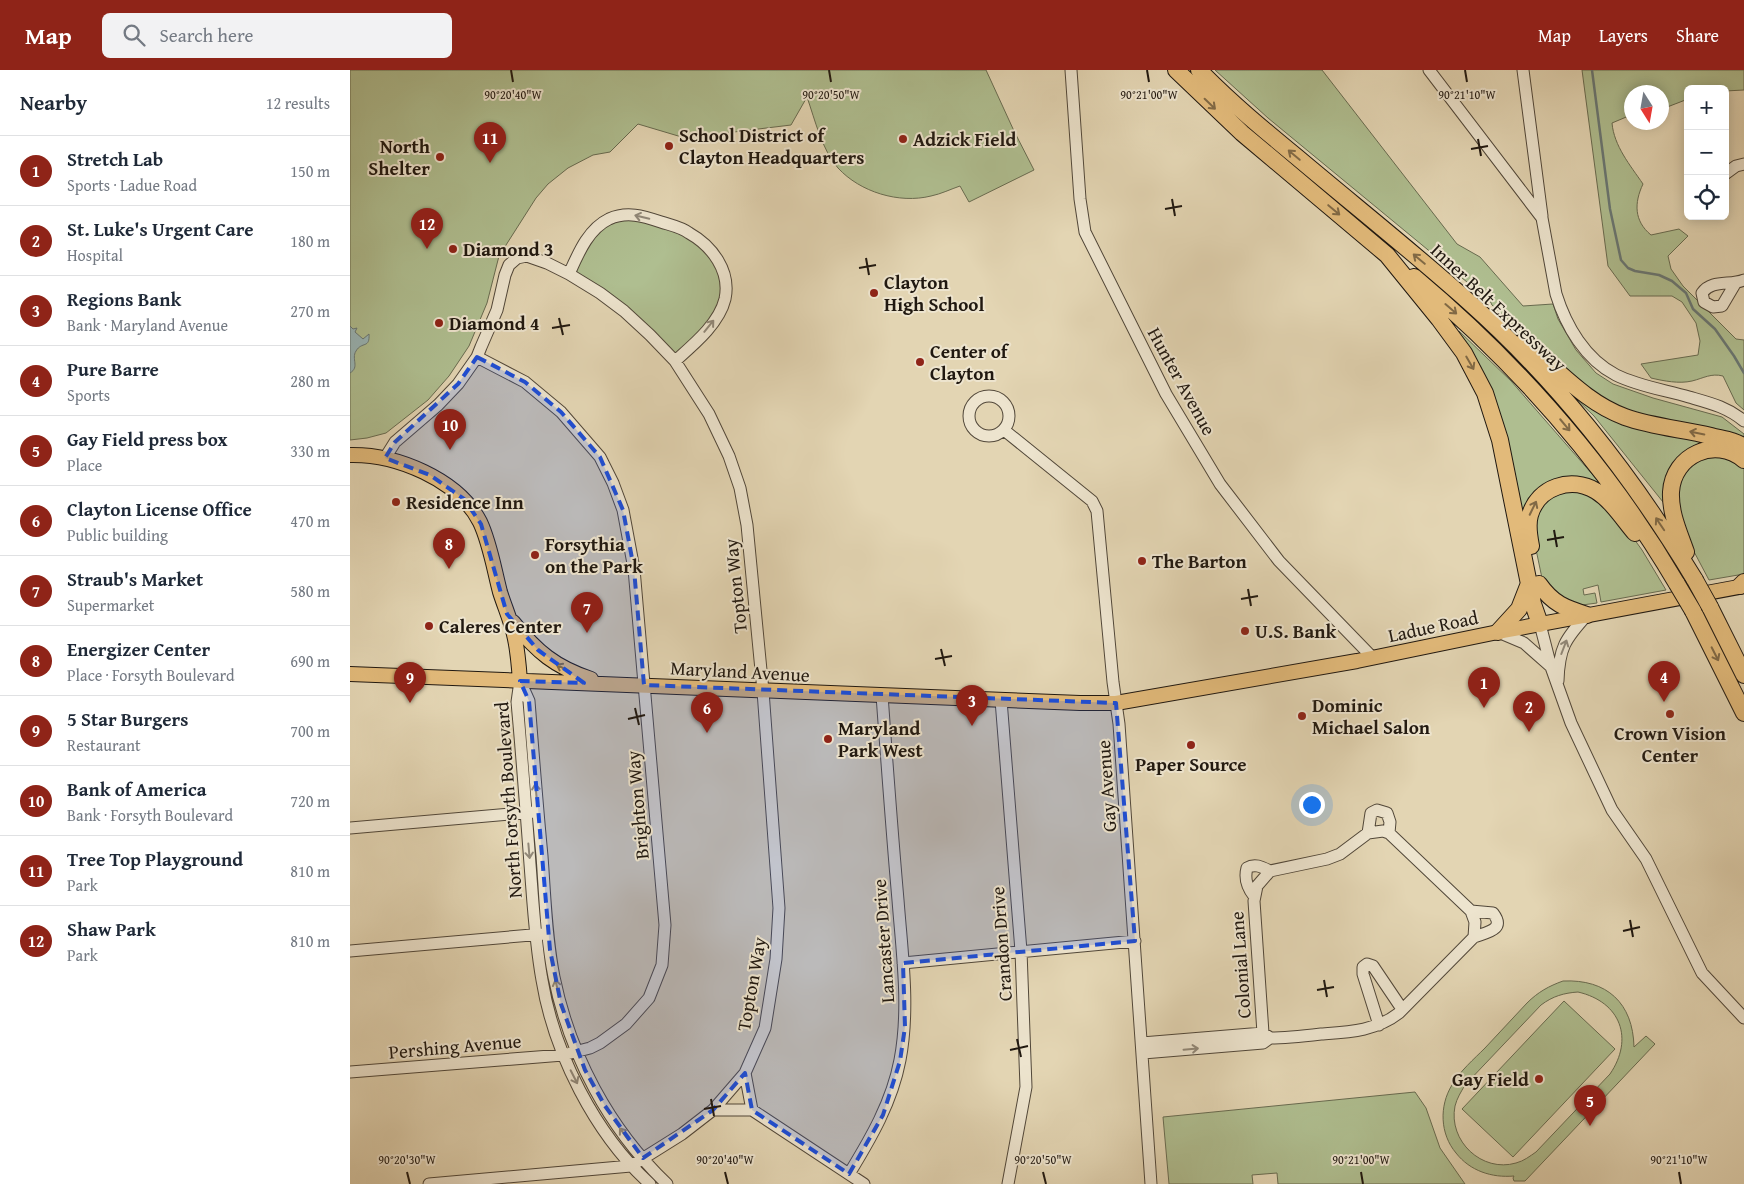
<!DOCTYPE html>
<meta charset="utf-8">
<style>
body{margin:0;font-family:"Gentium Book Plus",serif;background:#f2f2f3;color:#1f2937}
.controls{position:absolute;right:15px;top:15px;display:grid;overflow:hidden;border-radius:8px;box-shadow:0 2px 12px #0003}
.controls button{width:45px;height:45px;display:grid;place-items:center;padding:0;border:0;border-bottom:1px solid #e0e1e3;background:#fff;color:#1f2937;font:25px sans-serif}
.compass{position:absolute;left:1274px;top:15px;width:45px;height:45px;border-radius:50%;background:#fff;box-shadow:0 2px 12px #0003;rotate:169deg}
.you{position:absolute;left:961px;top:734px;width:18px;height:18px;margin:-12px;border:4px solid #fff;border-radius:50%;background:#1a73e8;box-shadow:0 0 0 8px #1a73e833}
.badge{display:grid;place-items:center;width:32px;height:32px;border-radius:50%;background:#8f2418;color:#fff;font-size:16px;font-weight:700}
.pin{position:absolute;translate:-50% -41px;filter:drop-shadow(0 1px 2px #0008)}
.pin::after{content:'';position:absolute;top:26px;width:18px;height:15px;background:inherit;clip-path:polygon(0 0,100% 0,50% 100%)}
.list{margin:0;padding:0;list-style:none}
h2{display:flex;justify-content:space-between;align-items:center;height:65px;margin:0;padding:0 20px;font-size:21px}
h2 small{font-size:16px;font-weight:400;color:#747a83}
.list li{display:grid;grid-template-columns:32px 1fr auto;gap:15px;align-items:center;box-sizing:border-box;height:70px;padding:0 20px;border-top:1px solid #e0e1e3}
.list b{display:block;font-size:19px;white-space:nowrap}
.list p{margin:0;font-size:16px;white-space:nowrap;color:#747a83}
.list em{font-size:16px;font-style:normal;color:#747a83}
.icon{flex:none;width:28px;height:28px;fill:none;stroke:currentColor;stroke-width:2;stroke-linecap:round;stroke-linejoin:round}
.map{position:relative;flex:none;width:1394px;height:1114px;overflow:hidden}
header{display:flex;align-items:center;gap:30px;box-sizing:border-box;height:70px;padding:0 25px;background:#8f2418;color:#fff}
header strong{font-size:24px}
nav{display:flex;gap:28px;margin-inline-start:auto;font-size:18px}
.search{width:350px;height:45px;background:#f2f2f3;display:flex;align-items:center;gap:12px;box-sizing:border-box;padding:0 18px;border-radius:8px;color:#747a83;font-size:19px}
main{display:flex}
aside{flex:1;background:#fff}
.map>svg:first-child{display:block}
.green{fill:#afbe90;stroke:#686b50;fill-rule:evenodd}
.water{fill:#99b6b7;stroke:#697774}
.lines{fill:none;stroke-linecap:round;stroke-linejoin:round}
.stream{stroke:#697774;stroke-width:2.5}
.minor-casing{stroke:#514739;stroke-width:13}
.major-casing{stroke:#201810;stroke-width:16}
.highway-casing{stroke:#201810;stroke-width:18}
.minor{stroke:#ede4ce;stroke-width:11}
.major{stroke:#e2ba7a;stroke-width:14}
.highway{stroke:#e2ba7a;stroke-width:16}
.highway-bridge-casing{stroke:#201810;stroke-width:18;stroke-linecap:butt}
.highway-bridge{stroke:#e2ba7a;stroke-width:16}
.oneway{stroke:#816945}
.oneway2{stroke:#918878}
.marked{fill:#1d4ed8;fill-opacity:0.2;stroke:#1d4ed8;stroke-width:4;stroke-dasharray:10 6;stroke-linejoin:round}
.ticks{fill:none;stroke:#201810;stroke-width:2}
.poi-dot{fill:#8f2418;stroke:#ede4ce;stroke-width:2}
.labels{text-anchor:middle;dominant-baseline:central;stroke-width:4;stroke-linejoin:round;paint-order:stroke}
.poi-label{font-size:19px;font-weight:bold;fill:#201810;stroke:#ede4ce;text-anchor:start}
.street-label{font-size:19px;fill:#201810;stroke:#ede4ce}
.ticks-label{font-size:12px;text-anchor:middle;fill:#201810;stroke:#ede4ce;stroke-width:4;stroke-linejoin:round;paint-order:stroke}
</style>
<header>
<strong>Map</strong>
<div class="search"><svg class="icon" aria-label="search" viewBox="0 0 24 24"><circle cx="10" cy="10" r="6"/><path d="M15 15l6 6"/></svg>Search here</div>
<nav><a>Map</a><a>Layers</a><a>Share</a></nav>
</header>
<main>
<aside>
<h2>Nearby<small>12 results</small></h2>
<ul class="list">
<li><span class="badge">1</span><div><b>Stretch Lab</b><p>Sports · Ladue Road</p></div><em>150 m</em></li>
<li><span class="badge">2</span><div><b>St. Luke's Urgent Care</b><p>Hospital</p></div><em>180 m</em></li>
<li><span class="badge">3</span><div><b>Regions Bank</b><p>Bank · Maryland Avenue</p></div><em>270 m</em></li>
<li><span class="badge">4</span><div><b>Pure Barre</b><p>Sports</p></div><em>280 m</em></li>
<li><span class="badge">5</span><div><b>Gay Field press box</b><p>Place</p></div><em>330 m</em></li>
<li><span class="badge">6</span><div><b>Clayton License Office</b><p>Public building</p></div><em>470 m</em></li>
<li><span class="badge">7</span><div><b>Straub's Market</b><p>Supermarket</p></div><em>580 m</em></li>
<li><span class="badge">8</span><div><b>Energizer Center</b><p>Place · Forsyth Boulevard</p></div><em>690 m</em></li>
<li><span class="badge">9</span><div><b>5 Star Burgers</b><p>Restaurant</p></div><em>700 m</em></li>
<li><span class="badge">10</span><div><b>Bank of America</b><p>Bank · Forsyth Boulevard</p></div><em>720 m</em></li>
<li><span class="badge">11</span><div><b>Tree Top Playground</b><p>Park</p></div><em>810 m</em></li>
<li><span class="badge">12</span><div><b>Shaw Park</b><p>Park</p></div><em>810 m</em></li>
</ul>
</aside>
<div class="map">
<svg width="1394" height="1114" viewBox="0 0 1394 1114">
<rect width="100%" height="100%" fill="#e3d5b3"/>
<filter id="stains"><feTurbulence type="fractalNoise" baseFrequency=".004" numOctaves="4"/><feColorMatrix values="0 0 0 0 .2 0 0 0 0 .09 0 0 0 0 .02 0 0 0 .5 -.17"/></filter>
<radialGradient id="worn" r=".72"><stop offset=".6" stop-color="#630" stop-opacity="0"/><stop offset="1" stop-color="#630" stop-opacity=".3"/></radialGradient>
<!-- green -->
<path class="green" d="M0,0H636L664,61L684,100L619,132L610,116C601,119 591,124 581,126C549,134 510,122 488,98C472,80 465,50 457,27L441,55L335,68L288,54L260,82L243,85L218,98L198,114L186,128L149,186L137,233L119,276L99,306L78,330L36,363L17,368L0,370Z
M865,0H972L1107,174L1130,187L1173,236L1203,234L1208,249L1226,280L1246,303L1263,314L1303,328L1372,347L1394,364V371L1287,345L1267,337L1225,312L1142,235L1140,231L918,48Z
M1232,0H1394V20L1375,21V19H1338V29L1312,39V22H1282L1281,45L1262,53C1264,76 1280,95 1293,114C1284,133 1284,151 1301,165L1329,159L1338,166L1318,186L1321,199L1333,216L1386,269L1394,270V340L1386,333L1373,306C1361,303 1354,308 1342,311C1329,314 1314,311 1301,308L1291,294L1348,285L1350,271L1346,253L1332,232L1322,226H1280L1258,196Z
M266,146L338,162L374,204L369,243L325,291L300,265L219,204L237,169Z
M1109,261L1161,311L1256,420L1220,409L1174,451L1163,419L1105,264Z
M1216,319L1232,329L1365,371L1355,375L1313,432L1244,346Z
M1366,383L1394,397V504L1359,510L1332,459L1325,434L1334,397Z
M1204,422H1240L1266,444L1292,480L1316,520L1251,532L1248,515L1233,519L1234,525L1245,523L1247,533L1232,535H1220L1193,513L1183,465L1184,446Z
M1213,911C1257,909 1283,933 1284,977L1296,966L1305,974L1175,1111H1164L1163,1108L1164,1106C1142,1108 1120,1101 1106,1083C1090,1064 1089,1036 1102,1015C1110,1001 1124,989 1135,978C1149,963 1163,948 1177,933C1188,922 1199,916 1213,911ZM1228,922C1271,932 1284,969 1260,1004L1186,1082C1180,1086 1174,1091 1166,1093C1132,1103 1098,1071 1105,1036C1107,1028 1111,1022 1115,1015L1191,935C1203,926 1214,923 1228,922Z
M1214,931L1265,979L1163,1087L1112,1039Z
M1065,1022L1076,1038L1090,1078L1115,1114H928L927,1103L902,1105L903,1114H819L813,1047Z"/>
<!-- water -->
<path class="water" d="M0,256L3,259L7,258L5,262L13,269L19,264C20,279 12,271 6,281C1,289 10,297 0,303Z"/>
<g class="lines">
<!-- stream -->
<path class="stream" d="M1242,0L1260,139L1271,190L1278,198L1285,201L1309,205L1322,211L1336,223L1343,239L1365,259L1384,286L1394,303"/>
<!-- minor casing -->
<g class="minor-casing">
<path id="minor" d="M721,0L730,129L735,162L816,324L870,414L929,491L1023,588
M1079,0L1192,148L1206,224C1216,256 1235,289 1266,305C1288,316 1315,320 1339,327C1360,333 1377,337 1394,351
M1173,0L1192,146
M1375,104L1386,96L1394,94
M219,204C228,184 238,159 259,149C277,141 293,146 311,152C320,155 331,157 339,163C362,176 381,201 375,229C369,254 343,275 325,291
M1385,214L1372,236L1363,237L1354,232L1352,223C1362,209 1380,216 1394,210
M619 346a20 20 0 1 1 40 0a20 20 0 1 1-40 0Z
M654,360L742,431L747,441L763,612L769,654L801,1114
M35,388L45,372L88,335L108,314L127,287L131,277L147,240L155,205L159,195L167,188L177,186L197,193L219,204L250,223L274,241L300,265L325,291L359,344L379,386L390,418L397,455L413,621L429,838L426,889L415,958L395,1003L402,1040
M1190,554L1201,597L1221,653L1262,740L1296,789L1352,903L1394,948
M1148,562L1174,573L1200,596
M170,611L179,631C183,682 187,734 192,786C195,826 196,867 204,907C220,985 259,1059 317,1114
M170,611L167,632C172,686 176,740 180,794C183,832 185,872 192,910C204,983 245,1064 300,1114
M1208,611C1209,578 1215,569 1237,545
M651,630L671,881L676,1017L658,1114
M0,758L183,742
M1018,763L1021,743L1027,740L1037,743L1040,752L1039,763
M904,826C897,817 894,809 897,798C905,793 912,797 920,801
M1121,841L1143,843C1156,860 1137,862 1124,867
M0,881L193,864
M553,893L785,871
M1029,955L1013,904V897L1017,894L1023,896L1052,939
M792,973L913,963L919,967
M793,983L913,973L920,968C937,968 954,966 971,964C999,962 1026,961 1049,943L1124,867L1125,852L1121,841L1039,763L1033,761L1018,763L990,784L977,789L920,801L907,816L904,831L913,963
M0,1002L213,985L240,978L250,973L276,954L299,928L312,895L315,855L284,499L273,440L263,413L250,387L211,342L175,312L127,287
M363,1040L395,1003
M499,1104C521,1068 542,1032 550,990C560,938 552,883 548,830C542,762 537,694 532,625
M79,1114L281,1096L332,1064L363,1040H402L514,1114"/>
</g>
<!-- major casing -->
<g class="major-casing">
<path id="major" d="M0,385C46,384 108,409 130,452C140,473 144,499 150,522C155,538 162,553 165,569C168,583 169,597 170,611
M163,552C187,582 205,597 241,609
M0,604L730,633H766L1007,591L1148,562L1394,516"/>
</g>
<!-- highway casing -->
<g class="highway-casing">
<path id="highway" d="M826,0L892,63L1037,185L1089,249L1114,283L1135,323L1150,370L1183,534L1190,554
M849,0C880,32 914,60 948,88C1005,136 1063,182 1119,232C1209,312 1283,407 1345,510
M1064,207C1170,296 1257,395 1327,514
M1173,272C1207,298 1234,332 1275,347C1303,357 1333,359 1361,366C1372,369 1385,370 1394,377
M1181,476C1179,466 1177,455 1180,445C1188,417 1221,406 1246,421C1262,431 1273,449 1285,463
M1336,482C1329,462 1320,443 1321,422C1323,385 1365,366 1394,390
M1189,514C1203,534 1215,538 1237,545
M1390,516L1394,512
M1360,537L1394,605
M1343,541L1394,643
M1148,562L1169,539L1178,516"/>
</g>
<!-- minor -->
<use href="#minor" class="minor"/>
<!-- major -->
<use href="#major" class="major"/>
<!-- highway -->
<use href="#highway" class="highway"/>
<!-- highway-bridge casing -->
<g class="highway-bridge-casing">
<path id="highway-bridge" d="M1345,510L1360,537
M1327,514L1343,541"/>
</g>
<!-- highway-bridge -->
<use href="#highway-bridge" class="highway-bridge"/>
</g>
<!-- one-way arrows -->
<defs><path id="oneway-shaft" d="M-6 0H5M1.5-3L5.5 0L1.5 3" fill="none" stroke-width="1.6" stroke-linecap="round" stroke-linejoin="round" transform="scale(1.25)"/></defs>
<g class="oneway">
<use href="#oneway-shaft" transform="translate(860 34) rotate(44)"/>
<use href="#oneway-shaft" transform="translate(944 85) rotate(-140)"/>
<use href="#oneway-shaft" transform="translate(984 140) rotate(40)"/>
<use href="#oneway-shaft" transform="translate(1069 189) rotate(-140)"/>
<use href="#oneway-shaft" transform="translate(1101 239) rotate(41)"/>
<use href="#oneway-shaft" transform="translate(1120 293) rotate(60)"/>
<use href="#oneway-shaft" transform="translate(1215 355) rotate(50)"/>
<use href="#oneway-shaft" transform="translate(1347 363) rotate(-168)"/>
<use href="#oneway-shaft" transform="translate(1183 438) rotate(-64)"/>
<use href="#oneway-shaft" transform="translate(1310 454) rotate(-124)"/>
<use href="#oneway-shaft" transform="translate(1365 584) rotate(63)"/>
<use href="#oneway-shaft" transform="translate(213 598) rotate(-152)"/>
</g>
<g class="oneway2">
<use href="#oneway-shaft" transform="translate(292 147) rotate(-167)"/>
<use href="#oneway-shaft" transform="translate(359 256) rotate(-51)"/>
<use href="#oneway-shaft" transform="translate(1214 577) rotate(-69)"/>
<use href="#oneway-shaft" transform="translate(186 721) rotate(-95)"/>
<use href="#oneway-shaft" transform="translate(179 781) rotate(85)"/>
<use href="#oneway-shaft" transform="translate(207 917) rotate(-104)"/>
<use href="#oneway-shaft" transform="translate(841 979) rotate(-5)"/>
<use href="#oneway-shaft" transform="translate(224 1007) rotate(63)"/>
<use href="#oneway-shaft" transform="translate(274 1064) rotate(-126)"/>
</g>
<!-- marked area -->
<path class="marked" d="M127,287L175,312L211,342L250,387L273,440L284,499L294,615L766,633L785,871L553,893L555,957L550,991L533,1045L499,1104L402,1040L395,1003L363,1040L293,1088L255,1036L235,1000L211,934L200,880L179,631L170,611L234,613L188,580L157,544L131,454L114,429L80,405L35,388L45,372L108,314Z"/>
<!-- ticks -->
<path class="ticks" d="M161,0L163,12M479,0L481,12M797,0L799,12M1115,0L1117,12M1128,69L1131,86M1121,79L1138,76M822,129L825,146M815,139L832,136M516,188L519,205M509,198L526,195M209,248L213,265M202,258L220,255M1204,460L1207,477M1197,470L1214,467M898,519L901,536M891,529L908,526M591,579L595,596M585,589L602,586M285,638L289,655M278,649L295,645M1280,850L1283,867M1273,861L1290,857M974,910L977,927M967,920L984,917M667,969L671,987M660,980L678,976M361,1029L364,1046M354,1039L371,1036M57,1102L60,1114M375,1102L378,1114M693,1102L696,1114M1011,1102L1013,1114M1329,1102L1331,1114"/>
<!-- markers -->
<g class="poi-dot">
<circle cx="553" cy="69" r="5"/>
<circle cx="319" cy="76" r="5"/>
<circle cx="90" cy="87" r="5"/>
<circle cx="103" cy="179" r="5"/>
<circle cx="524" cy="223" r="5"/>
<circle cx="89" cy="253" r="5"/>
<circle cx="570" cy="292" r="5"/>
<circle cx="46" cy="432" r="5"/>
<circle cx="185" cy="485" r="5"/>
<circle cx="792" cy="491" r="5"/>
<circle cx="79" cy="556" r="5"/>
<circle cx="895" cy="561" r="5"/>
<circle cx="1320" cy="644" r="5"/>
<circle cx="952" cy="646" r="5"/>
<circle cx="478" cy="669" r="5"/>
<circle cx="841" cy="675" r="5"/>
<circle cx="1189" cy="1009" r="5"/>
</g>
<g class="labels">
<!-- poi labels -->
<g class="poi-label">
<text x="329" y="65">School District of<tspan x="329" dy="22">Clayton Headquarters</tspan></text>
<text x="563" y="69">Adzick Field</text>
<text x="80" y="76" text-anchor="end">North<tspan x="80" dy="22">Shelter</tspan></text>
<text x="113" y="179">Diamond 3</text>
<text x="534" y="212">Clayton<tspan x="534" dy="22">High School</tspan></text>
<text x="99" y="253">Diamond 4</text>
<text x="580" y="281">Center of<tspan x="580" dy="22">Clayton</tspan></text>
<text x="56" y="432">Residence Inn</text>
<text x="195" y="474">Forsythia<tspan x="195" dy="22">on the Park</tspan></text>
<text x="802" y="491">The Barton</text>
<text x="89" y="556">Caleres Center</text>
<text x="905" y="561">U.S. Bank</text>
<text x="962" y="635">Dominic<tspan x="962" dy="22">Michael Salon</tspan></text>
<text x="488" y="658">Maryland<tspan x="488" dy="22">Park West</tspan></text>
<text x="1320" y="663" text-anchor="middle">Crown Vision<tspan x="1320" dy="22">Center</tspan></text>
<text x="841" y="694" text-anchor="middle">Paper Source</text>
<text x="1179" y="1009" text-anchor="end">Gay Field</text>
</g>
<!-- street labels -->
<g class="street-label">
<text transform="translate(1149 237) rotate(43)">Inner Belt Expressway</text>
<text transform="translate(832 311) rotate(61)">Hunter Avenue</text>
<text transform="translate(385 516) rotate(-96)">Topton Way</text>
<text transform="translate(1083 556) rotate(-12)">Ladue Road</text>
<text transform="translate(390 601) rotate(3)">Maryland Avenue</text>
<text transform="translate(756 716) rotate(-94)">Gay Avenue</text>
<text transform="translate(158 730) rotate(-94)">North Forsyth Boulevard</text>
<text transform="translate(287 735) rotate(-95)">Brighton Way</text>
<text transform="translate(533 871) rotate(-94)">Lancaster Drive</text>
<text transform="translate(651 874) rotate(-94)">Crandon Drive</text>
<text transform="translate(890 895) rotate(-94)">Colonial Lane</text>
<text transform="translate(401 914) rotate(-80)">Topton Way</text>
<text transform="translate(105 976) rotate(-5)">Pershing Avenue</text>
</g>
</g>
<g class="ticks-label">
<text x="163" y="29">90°20'40"W</text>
<text x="481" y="29">90°20'50"W</text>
<text x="799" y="29">90°21'00"W</text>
<text x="1117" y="29">90°21'10"W</text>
<text x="57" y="1094">90°20'30"W</text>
<text x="375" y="1094">90°20'40"W</text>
<text x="693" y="1094">90°20'50"W</text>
<text x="1011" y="1094">90°21'00"W</text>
<text x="1329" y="1094">90°21'10"W</text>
</g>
<rect width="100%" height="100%" filter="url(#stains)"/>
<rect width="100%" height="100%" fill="url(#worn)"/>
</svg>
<div class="controls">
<button>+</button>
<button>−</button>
<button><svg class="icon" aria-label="locate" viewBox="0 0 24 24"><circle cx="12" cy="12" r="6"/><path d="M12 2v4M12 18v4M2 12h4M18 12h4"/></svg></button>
</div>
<svg class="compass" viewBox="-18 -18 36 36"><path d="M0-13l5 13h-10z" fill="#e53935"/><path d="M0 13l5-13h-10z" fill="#747a83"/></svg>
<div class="you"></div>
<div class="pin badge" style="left:1134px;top:638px">1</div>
<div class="pin badge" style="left:1179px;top:662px">2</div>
<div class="pin badge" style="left:622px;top:656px">3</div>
<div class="pin badge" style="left:1314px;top:632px">4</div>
<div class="pin badge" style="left:1240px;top:1056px">5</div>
<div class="pin badge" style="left:357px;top:663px">6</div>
<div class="pin badge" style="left:237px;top:563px">7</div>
<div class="pin badge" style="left:99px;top:499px">8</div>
<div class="pin badge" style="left:60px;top:633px">9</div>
<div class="pin badge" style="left:100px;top:380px">10</div>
<div class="pin badge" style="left:140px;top:93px">11</div>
<div class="pin badge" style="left:77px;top:179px">12</div>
</div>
</main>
